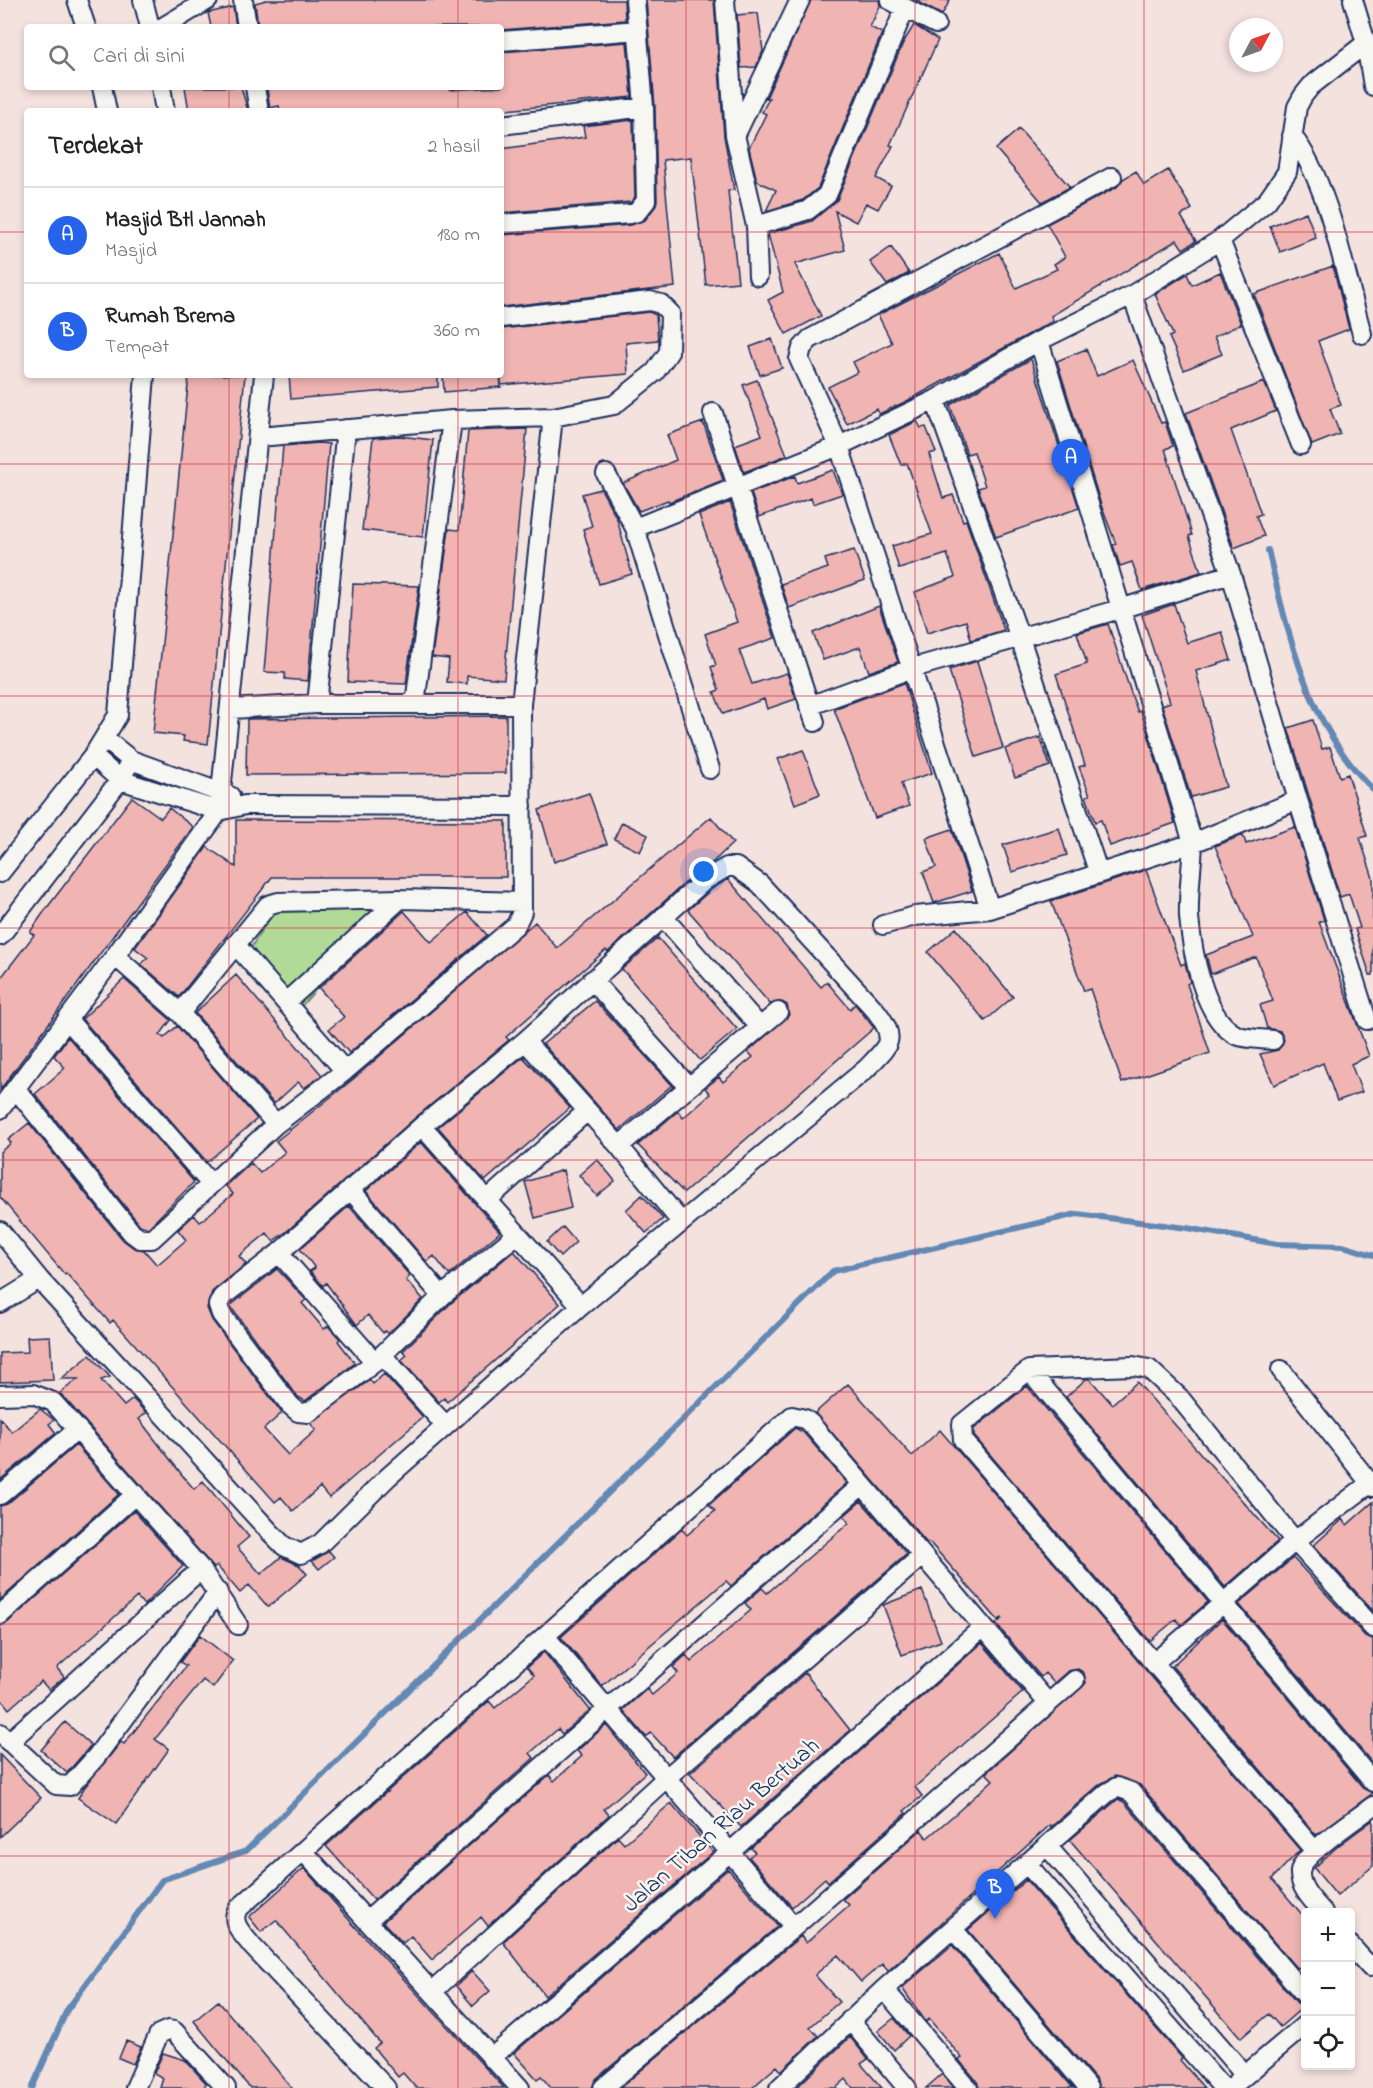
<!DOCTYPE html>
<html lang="id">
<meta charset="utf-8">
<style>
body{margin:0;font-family:"Indie Flower",sans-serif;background:#f6f6f6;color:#222}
.controls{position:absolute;right:18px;bottom:18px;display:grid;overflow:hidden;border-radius:6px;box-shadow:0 3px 9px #0003}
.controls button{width:54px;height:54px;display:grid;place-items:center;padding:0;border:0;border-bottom:2px solid #e0e0e0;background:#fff;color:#222;font:30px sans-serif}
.compass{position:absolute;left:1229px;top:18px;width:54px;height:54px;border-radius:50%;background:#fff;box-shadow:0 3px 9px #0003;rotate:49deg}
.you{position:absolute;left:704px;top:872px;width:21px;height:21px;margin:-15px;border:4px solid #fff;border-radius:50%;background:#1a73e8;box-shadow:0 0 0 9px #1a73e833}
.badge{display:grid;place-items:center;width:39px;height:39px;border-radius:50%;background:#2563eb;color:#fff;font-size:20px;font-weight:700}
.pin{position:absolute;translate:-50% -50px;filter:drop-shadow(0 2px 3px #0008)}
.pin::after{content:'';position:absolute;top:32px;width:21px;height:18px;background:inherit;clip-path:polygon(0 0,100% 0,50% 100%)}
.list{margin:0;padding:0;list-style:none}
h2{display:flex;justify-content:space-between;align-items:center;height:78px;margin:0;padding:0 24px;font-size:26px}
h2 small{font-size:20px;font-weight:400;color:#767676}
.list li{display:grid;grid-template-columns:39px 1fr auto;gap:18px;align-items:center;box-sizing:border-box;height:96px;padding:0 24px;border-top:2px solid #e0e0e0}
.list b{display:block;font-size:22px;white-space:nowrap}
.list p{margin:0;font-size:20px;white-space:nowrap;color:#767676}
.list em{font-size:20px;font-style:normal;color:#767676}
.icon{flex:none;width:33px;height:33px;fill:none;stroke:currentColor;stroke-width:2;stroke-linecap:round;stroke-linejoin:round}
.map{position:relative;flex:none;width:1373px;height:2088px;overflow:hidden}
.search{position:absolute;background:#fff;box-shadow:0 3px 9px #0003;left:24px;top:24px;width:480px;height:66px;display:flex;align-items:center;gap:15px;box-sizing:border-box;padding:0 21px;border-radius:6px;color:#767676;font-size:22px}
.panel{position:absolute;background:#fff;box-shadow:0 3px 9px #0003;left:24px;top:108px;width:480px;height:270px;border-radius:6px}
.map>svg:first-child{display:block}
.green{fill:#b1da96;stroke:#66847a;stroke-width:1.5}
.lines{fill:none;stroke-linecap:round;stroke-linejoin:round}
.stream{stroke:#6288b4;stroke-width:6}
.building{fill:#f0b4b2;stroke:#1b2f5e;stroke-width:1.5}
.street-casing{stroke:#1b2f5e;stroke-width:22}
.street{stroke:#f6f6f2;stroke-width:18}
.grid{fill:none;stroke:#d1495b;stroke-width:1.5;stroke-opacity:0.55}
.labels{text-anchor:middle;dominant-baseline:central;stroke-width:5;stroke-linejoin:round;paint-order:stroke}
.street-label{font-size:24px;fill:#1b2f5e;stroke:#f6f6f2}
</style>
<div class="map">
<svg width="1373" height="2088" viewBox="0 0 1373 2088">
<rect width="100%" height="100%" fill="#f4e2df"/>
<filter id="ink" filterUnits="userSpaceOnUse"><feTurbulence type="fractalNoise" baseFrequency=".0167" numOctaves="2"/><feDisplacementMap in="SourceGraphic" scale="12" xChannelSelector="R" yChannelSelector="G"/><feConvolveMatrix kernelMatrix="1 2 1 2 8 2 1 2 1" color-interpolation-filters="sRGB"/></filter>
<g filter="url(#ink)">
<!-- green -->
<path class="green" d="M390,903L302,1006L249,951L274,911Z"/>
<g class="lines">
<!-- stream -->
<path class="stream" d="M1268,550C1288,634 1308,727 1373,789
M32,2088L67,2010L162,1880L246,1851L833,1271L1077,1214L1187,1228L1277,1244L1343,1246L1373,1255"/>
</g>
<!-- building -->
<path class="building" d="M266,0H624L625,20L501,30V27H258L255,3Z
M646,0H714L724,136L734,190L728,191L738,282L706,285L691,157L663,160L675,287L501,307V235L631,225L645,220L655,207L657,201L655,107Z
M811,0H879L880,6L870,27L882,33L818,188L803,200L766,211L776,190L757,181L749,148L766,114L762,112L769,98H766Z
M914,0H950L942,15Z
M233,7L236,27H211L208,13Z
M758,13L763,51L756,67L741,68L737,15Z
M914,25L938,40L890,145L893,146L876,178L891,186L878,209L866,203L856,222L835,211L845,250L795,264L821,316L786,334L768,300L783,292L768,234L812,221L837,200L903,43Z
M627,42L632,97L496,111H280L279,106L270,108L267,89L280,87H449V90L501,87V52Z
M185,87H241L248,111H189Z
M633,120L635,197L631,202L501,213V149L585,137L583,126Z
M1019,129L1070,187L1042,202L996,149Z
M1168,170L1192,209L1181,216L1196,241L1183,249L1177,240L1051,316L1053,321L907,401L879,414L877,409L847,424L828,387L858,372L853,362L892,343L878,315L999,253L1016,288L1057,269L1054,264L1065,257L1047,224L1117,187L1123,179L1136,171L1144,185Z
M1306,212L1316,238L1280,252L1270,226Z
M891,247L909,273L887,285L870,262Z
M1333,266L1349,329L1318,341L1341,405L1330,409L1340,434L1312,445L1254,294Z
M1220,272L1241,324L1214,337L1222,354L1184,370L1169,337L1173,335L1155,294L1187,274L1192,285Z
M649,312L656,315L658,340L626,343L628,374L501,385V329Z
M772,339L782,368L760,375L750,347Z
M1086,349L1097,376L1133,360L1161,423L1165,422L1173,446L1165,449L1192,535L1189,536L1201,572L1142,590L1132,562L1120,566L1113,545L1116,544L1101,505L1057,361Z
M1031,359L1079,508L996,537L978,488L985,486L974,452L967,454L950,405Z
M189,375H245L208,744L183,741L184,736L153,733Z
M307,375H438V387L291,399L289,376Z
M443,375H500L501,387L444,392Z
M757,380L787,455L744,472L735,445L762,435L743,385Z
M1264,382L1276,411L1231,430L1261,514L1256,516L1264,536L1234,548L1186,413Z
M917,421L921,428L926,427L936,452L929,454L943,498L953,495L963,521L966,520L1004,630L971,640L966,621L927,633L915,592L955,577L947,554L899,569L892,546L932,534L907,463L901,465L889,435Z
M703,422L723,480L669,502L668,500L639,511L623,483L676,460L667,435Z
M527,429L504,679L467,676V684L447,682L449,659L432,657L449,529L459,530L468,431Z
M399,436L433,440L423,537L362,530L373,438Z
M319,443L329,444L308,681L285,679V673L264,672L283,446Z
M833,470L842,494L813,504L811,498L759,517L751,493L795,476L797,483Z
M601,489L617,519L632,574L599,584L583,529L592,526L582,494Z
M730,502L775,638L739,650L752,684L787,673L796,699L767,709L764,699L723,714L714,692L719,690L711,667L716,665L705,634L737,622L699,515Z
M854,550L865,580L789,608L781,584L828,568L825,559Z
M353,584L419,586L406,684L348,682Z
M1174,604L1187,643L1222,632L1231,660L1196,671L1226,787L1191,797L1162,705L1170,702L1142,615Z
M879,606L898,662L869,672L860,647L823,660L813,633Z
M1108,624L1133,699L1138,712L1141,711L1175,823L1110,846L1101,820L1095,822L1086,796L1090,795L1079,767L1085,765L1056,674L1087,664L1077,633Z
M977,661L1003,748L976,757L949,670Z
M904,683L932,773L901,783L909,806L875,818L834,709Z
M506,716V773L246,775L247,719Z
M1313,720L1322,749L1330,747L1340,777L1348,774L1367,836L1360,838L1373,878V975H1370L1355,929L1360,928L1349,894L1340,897L1288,728Z
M1040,737L1050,766L1015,778L1005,749Z
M803,750L820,794L795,804L778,759Z
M589,793L607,844L554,862L539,810Z
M132,797L161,818L169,808L193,827L0,1090V979L34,935L30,932L46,909Z
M711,817L733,843L713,862L698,871L608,952L606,950L506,1037L509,1040L415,1118L286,1232L273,1241L267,1233L239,1256L246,1264L212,1292L207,1308L212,1320L282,1413L264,1429L288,1455L316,1430L310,1423L370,1380L373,1384L384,1374L423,1417L329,1498L320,1487L293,1511L281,1497L275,1502L113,1320L110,1323L66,1273L65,1275L0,1197V1152L11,1143L8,1140L29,1123L123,1240L134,1248L144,1250L157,1265L186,1240L178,1230L194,1215L200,1222L233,1194L226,1186L251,1163L260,1173L285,1152L276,1141L352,1080L535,922L557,948Z
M236,820L506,821V877H272L179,997L141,964L148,958L135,948L207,847L236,867Z
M622,822L648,835L640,852L614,839Z
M1295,827L1324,920L1319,922L1369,1056L1351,1064L1362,1092L1337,1101L1323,1063L1274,1085L1260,1054L1278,1050L1284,1040L1280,1031L1267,1028L1260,1005L1273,1001L1256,957L1211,974L1206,955L1253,937L1215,846L1243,835L1246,844Z
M1059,828L1067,855L1012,872L1003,845Z
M952,829L972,891L934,903L923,872L936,867L926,838Z
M1146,870L1181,965L1185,963L1190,982L1187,984L1210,1053L1122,1083L1090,989L1084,991L1051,901Z
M728,879L821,987L827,982L850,1009L855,1004L874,1028L684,1193L638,1145L678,1111L683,1118L710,1094L705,1088L719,1077L723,1082L753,1057L748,1052L789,1015L787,1005L782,1002L770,1004L688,910L712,889Z
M404,911L431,942L467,912L487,935L349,1053L329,1029L344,1017L319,988Z
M956,928L1013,997L985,1021L928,952Z
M658,938L737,1029L700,1060L622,969Z
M236,975L322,1075L304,1088L298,1082L274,1104L195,1013Z
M124,979L171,1020L160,1035L164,1038L177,1026L257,1119L207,1162L82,1019Z
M595,1001L672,1085L619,1130L543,1044Z
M68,1037L194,1182L148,1228L140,1225L35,1094L65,1068L54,1056Z
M523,1057L570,1108L485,1181L438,1127Z
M421,1142L500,1232L449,1275L434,1256L427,1262L366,1191Z
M597,1159L615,1181L597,1196L579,1175Z
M563,1170L571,1208L535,1218L525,1182Z
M642,1195L663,1219L646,1233L626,1210Z
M349,1206L410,1276L406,1280L423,1299L388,1334L385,1331L383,1333L368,1315L357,1325L326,1283L323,1286L310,1271L315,1268L300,1249Z
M563,1227L576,1242L560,1257L547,1242Z
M514,1251L560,1304L447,1402L444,1398L439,1402L401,1360L407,1355L403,1351L450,1304Z
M277,1269L306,1300L302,1303L324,1329L328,1326L340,1339L338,1341L355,1363L305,1401L298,1397L230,1306Z
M50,1336L53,1380L0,1382V1353L28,1352L27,1337Z
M90,1355L110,1377L101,1380L124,1406L133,1399L146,1413L139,1419L183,1476L194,1489L203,1481L249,1537L237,1547L261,1574L281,1557L299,1565L307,1574L268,1607L249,1585L240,1593L217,1566L214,1568L60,1393L78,1379H61Z
M1086,1379H1090L1112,1404L1137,1382L1278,1541L1225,1587L1066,1397Z
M848,1384L912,1456L940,1430L1300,1850L1272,1879L1305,1918V1962L1297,1969L1140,1785L1115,1776L1100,1784L1051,1827L1050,1825L888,1971L882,1964L861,1982L838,1955L815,1975L839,2002L810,2027L818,2036L781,2071L777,2066L752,2088H620L801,1936L806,1943L849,1905L843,1899L921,1830L927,1838L954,1815L993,1780L986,1773L1086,1683L1084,1673L1078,1669L1068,1671L1054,1683L1045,1673L1041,1677L996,1624L1003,1618L998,1620L931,1544L926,1542L815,1413Z
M1027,1386L1208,1602L1181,1625L1176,1619L1150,1641L974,1436V1429Z
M40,1409L54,1420L49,1424L56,1433L0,1480V1418L12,1432Z
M795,1428L803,1432L847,1483L731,1586L726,1581L602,1686L561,1637L682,1529L687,1535L715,1511L709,1505Z
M76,1445L119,1494L0,1600V1506L7,1504Z
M861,1501L907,1554L673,1757L651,1733L646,1737L623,1710L647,1689L652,1695L678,1673L673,1667L686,1655L691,1662L751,1610L745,1603L762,1588L767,1593L849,1523L844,1516Z
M1373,1502V1611L1314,1545L1343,1519L1347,1525Z
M134,1511L183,1566L144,1605L137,1597L57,1668L64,1677L49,1690L41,1681L9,1709L0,1698V1626L7,1623Z
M329,1551L334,1557L319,1569L312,1561Z
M1293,1558L1365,1636L1373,1639V1764L1239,1604Z
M922,1590L941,1641L902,1655L883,1605Z
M1222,1619L1364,1789L1373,1793L1316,1835L1172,1666Z
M200,1635L233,1661L213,1688L203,1680L155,1739L169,1749L116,1824L78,1798L84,1788L121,1742L124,1744L186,1666L180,1662Z
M982,1643L1023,1692L915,1787L922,1796L904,1811L906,1813L828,1882L825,1878L792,1907L749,1857L755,1852L751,1848Z
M544,1652L590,1710L562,1734L558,1729L530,1753L534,1758L374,1900L326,1846L489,1701L495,1708L534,1675L527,1667Z
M805,1673L850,1730L741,1827L690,1773Z
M65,1722L91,1745L67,1773L41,1750Z
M606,1725L645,1773L604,1809L609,1815L488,1926L481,1917L432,1960L411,1936L403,1943L383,1922L549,1775L554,1781L582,1756L577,1751Z
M0,1755L41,1798L0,1837Z
M1118,1799L1124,1802L1297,2003L1303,2007L1280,2027L1269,2014L1241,2038L1070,1840Z
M671,1803L713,1852L545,1996L503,1942L618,1837L624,1844Z
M1373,1820V1866L1337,1896L1314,1868L1338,1846Z
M304,1868L351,1922L504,2088H416L403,2073L398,2077L374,2048L380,2043L276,1920L261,1932L249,1917Z
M728,1869L778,1926L596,2079L592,2088H551L541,2076L537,2079L514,2053Z
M1026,1880L1182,2058L1180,2060L1204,2088H1099L1097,2081L968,1930Z
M952,1945L1073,2088H979L977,2081L959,2060L962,2058L929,2019L926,2022L902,1988Z
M472,1971L490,1991L473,2006L456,1986Z
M218,2001L256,2045L292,2088H250L217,2049L194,2021Z
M894,2018L909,2036L894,2050L878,2031Z
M850,2037L868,2059L861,2064L882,2088H853L846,2079L836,2088H796Z
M126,2041L141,2047L133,2064L119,2058Z
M163,2053L185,2060L206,2083L204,2088H160L163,2078L154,2073Z
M942,2074L953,2088H926Z"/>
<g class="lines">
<!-- street casing -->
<g class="street-casing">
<path id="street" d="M77,0L86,27
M143,0L150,27
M243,0L247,27
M725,0L735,135L756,226L758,276
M890,0L936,24
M1353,0L1366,43L1373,86
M163,27L208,0
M501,41L638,30
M102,87L107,111
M161,87L165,111
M255,87L259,111
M501,125L644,107
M736,134L800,0
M1292,136C1328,179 1346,278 1362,334
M501,224L630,214L637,212L646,201L644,107L635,0
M756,226L808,210L827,195L905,8
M1220,240L1301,445
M1132,295L1231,574L1298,800L1367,1020
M1039,341L1193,843C1192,867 1188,893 1189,917C1192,950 1203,1018 1236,1035C1246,1039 1262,1039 1273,1040
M935,400L1020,638L1099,874
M713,413L815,722
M259,437L452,420L553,417L614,405L655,372L669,352L670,313L661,304L650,301L501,318
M606,474L635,528L710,769
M635,528L839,446L935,400L1039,341L1132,295L1220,240L1267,201L1287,172L1297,107L1303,96L1311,86L1366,43
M317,704L346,429
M415,704L452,420
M809,706L913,668L1120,609L1231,574
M231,709L317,704H521
M105,739L131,760L230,796
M93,756L120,780L219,811L245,805L522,806
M0,873L93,756L118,715L145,375
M990,909L839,446L799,359L802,348L810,339L1112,177
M663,917L760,1027
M883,925L915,916L990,909L1193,843L1298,800
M0,936L120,780L131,760
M235,944L345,1071
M115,956L180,1013L276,1124
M592,980L688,1086
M286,1002L400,899
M180,1013L268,905L278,902L400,899L522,902
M67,1019L211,1184
M525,1041L619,1146L681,1222
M16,1089L132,1233L140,1239H152L276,1124L345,1071L516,925L522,912L521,704L553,417
M0,1109L115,956L219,811L264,375
M422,1126L581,1306
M619,1146L778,1012
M350,1189L442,1296
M486,1201L586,1112
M0,1231L39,1279L270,1532L284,1546L301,1554L320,1544L388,1477L581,1306L866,1069C889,1045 898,1040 876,1011L760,884L736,867H727L705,880L525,1041L422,1126L279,1253L222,1297L218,1305L221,1314L290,1405L298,1412L308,1413L375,1362L442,1296L516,1235
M279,1253L375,1362
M0,1303L39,1279
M382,1355L445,1425
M1029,1370L1373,1782
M1281,1370L1373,1487
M0,1395L33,1394L53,1402L201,1569L238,1625
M0,1495L78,1429
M0,1615L136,1494
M545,1636L794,1927
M1155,1662L1295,1541L1373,1481
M0,1733L56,1785L70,1786L96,1757L218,1592
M9,1742L201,1569
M1047,1846L1244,2074
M303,1851L520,2088
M1315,1851L963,1440L962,1424L1029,1370L1133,1366L1149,1369L1179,1397L1295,1541L1373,1628
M1027,1864L1223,2088
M1323,1912C1314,1902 1299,1888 1300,1872C1301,1854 1358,1818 1373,1806
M368,1920L862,1485
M953,1929L1088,2088
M1350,1945L1370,1967L1373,1964
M884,1989L968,2088
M433,1991L665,1779L922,1556
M850,2020L907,2088
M491,2058L730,1852L982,1628
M1236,2083L1306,2024
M135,2088L159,2034L168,2030L174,2031L226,2088
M386,2088L252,1946C244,1935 229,1923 238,1909L792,1416L805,1419L811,1424L1047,1702
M603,2088L794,1927L1075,1680
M779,2088L884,1989L1107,1793L1117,1787L1131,1792L1306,1996"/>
</g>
<!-- street -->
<use href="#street" class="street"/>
</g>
</g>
<!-- grid -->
<path class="grid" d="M229,0V27M458,0V27M686,0V2088M915,0V2088M1144,0V2088M229,87V111M458,87V111M0,232H27M501,232H1373M229,375V2088M458,375V2088M0,464H1373M0,696H1373M0,928H1373M0,1160H1373M0,1392H1373M0,1624H1373M0,1856H1373"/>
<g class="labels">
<!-- street labels -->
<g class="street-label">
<text transform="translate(722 1826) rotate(-41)">Jalan Tiban Riau Bertuah</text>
</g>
</g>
</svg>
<div class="controls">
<button>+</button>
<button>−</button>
<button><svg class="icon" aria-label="locate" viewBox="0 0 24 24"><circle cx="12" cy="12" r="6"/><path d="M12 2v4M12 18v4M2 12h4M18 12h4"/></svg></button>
</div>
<svg class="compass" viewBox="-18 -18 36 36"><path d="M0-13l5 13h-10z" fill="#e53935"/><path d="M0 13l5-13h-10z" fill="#767676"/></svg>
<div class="you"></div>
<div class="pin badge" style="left:1071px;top:489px">A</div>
<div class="pin badge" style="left:995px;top:1919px">B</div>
<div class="search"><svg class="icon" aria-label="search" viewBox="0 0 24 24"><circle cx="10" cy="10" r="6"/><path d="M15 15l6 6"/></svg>Cari di sini</div>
<section class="panel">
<h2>Terdekat<small>2 hasil</small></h2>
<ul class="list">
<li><span class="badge">A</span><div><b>Masjid Btl Jannah</b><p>Masjid</p></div><em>180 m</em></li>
<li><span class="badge">B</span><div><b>Rumah Brema</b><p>Tempat</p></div><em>360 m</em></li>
</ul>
</section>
</div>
